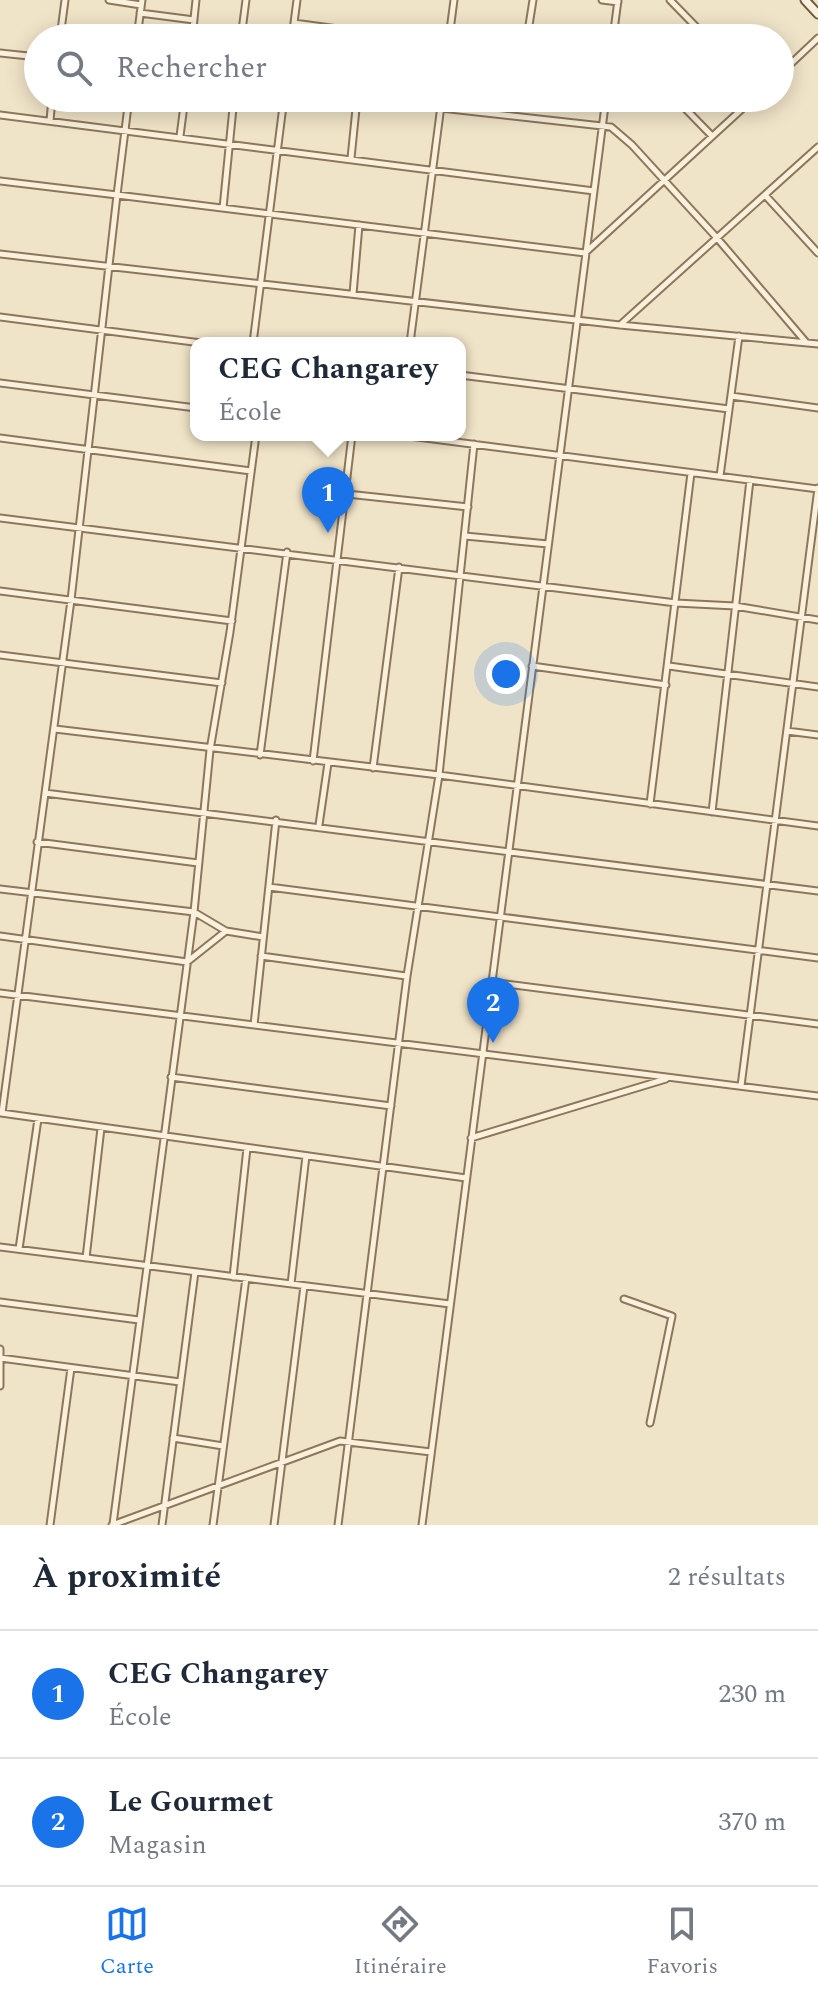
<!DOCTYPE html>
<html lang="fr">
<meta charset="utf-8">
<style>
body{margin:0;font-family:Spectral,serif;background:#f6f6f7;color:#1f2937}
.you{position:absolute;left:506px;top:674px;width:28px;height:28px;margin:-20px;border:6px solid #fff;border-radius:50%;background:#1a73e8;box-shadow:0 0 0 12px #1a73e833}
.badge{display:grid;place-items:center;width:52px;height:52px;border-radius:50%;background:#1a73e8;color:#fff;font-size:26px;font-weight:700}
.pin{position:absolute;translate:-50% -66px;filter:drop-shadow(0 2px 4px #0008)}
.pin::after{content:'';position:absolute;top:42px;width:28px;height:24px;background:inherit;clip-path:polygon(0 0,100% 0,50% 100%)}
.popup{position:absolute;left:190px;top:337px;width:276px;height:104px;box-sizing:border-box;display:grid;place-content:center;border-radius:16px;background:#fff;filter:drop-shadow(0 2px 6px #0005);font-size:26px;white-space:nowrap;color:#747a83}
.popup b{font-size:30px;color:#1f2937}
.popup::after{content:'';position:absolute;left:50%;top:100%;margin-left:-16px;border:16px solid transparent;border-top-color:#fff}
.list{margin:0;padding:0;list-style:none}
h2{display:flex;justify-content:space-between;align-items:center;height:104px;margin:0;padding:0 32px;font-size:34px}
h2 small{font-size:26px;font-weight:400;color:#747a83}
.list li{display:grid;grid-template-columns:52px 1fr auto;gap:24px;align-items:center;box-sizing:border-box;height:128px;padding:0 32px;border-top:2px solid #e0e1e3}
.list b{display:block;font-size:30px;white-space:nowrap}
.list p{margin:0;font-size:26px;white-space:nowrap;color:#747a83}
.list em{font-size:26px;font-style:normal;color:#747a83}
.icon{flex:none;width:44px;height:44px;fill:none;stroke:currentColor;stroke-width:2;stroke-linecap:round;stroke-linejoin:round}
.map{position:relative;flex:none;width:818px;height:1525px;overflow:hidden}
.search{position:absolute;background:#fff;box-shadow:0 4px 20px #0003;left:24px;right:24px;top:24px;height:88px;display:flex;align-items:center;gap:20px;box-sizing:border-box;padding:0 28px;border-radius:44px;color:#747a83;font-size:30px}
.sheet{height:360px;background:#fff}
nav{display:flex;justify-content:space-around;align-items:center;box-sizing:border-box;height:112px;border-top:2px solid #e0e1e3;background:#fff;font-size:22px;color:#747a83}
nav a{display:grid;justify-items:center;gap:4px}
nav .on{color:#1a73e8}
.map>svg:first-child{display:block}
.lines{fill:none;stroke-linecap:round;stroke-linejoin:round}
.street-casing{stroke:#8d765c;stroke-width:9}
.secondary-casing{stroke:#6f573f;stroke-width:11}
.street{stroke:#faf1dc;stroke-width:5}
.secondary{stroke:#faf1dc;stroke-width:7}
</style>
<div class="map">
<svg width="818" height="1525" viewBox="0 0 818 1525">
<rect width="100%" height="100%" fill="#f0e4c8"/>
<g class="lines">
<!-- street casing -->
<g class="street-casing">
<path id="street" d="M109,0L141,5
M602,0L618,2
M670,0L707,38
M140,13L194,20
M294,23L404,38
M60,38L65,0
M137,38L142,0
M192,38L196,0
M241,38L246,0
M292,38L297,0
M449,38L454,0
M527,38L533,0
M613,38L618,0
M0,53L38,57
M780,74L818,38
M129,98L117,195L585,253L754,98
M351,98L611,127L632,145L717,238L805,341
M675,98L712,136
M0,115L594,191
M50,121L52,98
M180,136L185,98
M351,158L357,99
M0,181L117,195L71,600L2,1113
M765,195L818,253
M223,208L234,98
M0,254L620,325L818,344
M353,294L359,225
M0,317L201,343
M620,325L818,147
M253,343L284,98
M410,343L442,98
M460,375L729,409
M0,383L196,408
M731,396L818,408
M402,435L818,489
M0,438L251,471
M720,476L739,336
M347,494L468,507
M0,518L676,603L735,606L818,620
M465,536L548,544
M0,591L232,621
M0,655L222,683
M532,666L666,685
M669,666L818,687
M55,729L439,775L818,826
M787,731L818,735
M260,755L287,552
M313,761L352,435
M373,768L399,567
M45,793L818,891
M650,804L691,473
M712,812L750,480
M319,825L328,763
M37,842L198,863
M269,887L818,958
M0,889L194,912L226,931L263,937
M0,936L187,962L226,931
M261,956L406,976
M491,982L818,1024
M0,993L818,1096
M254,1025L276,820
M171,1077L391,1106
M741,1086L818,488
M1,1113L466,1178
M471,1138L666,1079
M0,1247L450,1304
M19,1249L38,1119
M86,1258L101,1128
M233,1277L247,1148
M291,1284L306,1156
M624,1299L672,1316L650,1423
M0,1302L139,1320
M0,1349V1386
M0,1358L180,1382
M173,1438L223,1446
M113,1524L194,912L210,750L230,632L256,435
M50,1525L71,1368
M112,1525L340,1441L431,1452
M162,1525L195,1272
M213,1525L246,1278
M274,1525L304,1286
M338,1525L407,976L439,775L474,444
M422,1525L606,98"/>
</g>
<!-- secondary casing -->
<g class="secondary-casing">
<path id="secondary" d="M805,0L818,14"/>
</g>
<!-- street -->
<use href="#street" class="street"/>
<!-- secondary -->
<use href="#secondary" class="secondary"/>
</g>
</svg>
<div class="you"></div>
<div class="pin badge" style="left:328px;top:533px">1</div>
<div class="popup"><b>CEG Changarey</b>École</div>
<div class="pin badge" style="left:493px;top:1043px">2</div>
<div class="search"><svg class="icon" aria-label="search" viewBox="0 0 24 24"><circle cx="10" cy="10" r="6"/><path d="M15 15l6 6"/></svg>Rechercher</div>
</div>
<section class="sheet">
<h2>À proximité<small>2 résultats</small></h2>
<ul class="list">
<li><span class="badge">1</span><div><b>CEG Changarey</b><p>École</p></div><em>230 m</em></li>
<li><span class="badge">2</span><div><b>Le Gourmet</b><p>Magasin</p></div><em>370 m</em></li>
</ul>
</section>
<nav>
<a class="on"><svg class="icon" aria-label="map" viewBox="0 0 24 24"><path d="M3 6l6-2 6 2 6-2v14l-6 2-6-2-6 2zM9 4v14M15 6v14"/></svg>Carte</a>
<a><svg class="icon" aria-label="directions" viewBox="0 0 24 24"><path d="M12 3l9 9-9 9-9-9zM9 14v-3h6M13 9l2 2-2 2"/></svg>Itinéraire</a>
<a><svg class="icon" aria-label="saved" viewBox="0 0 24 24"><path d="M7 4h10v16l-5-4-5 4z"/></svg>Favoris</a>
</nav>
